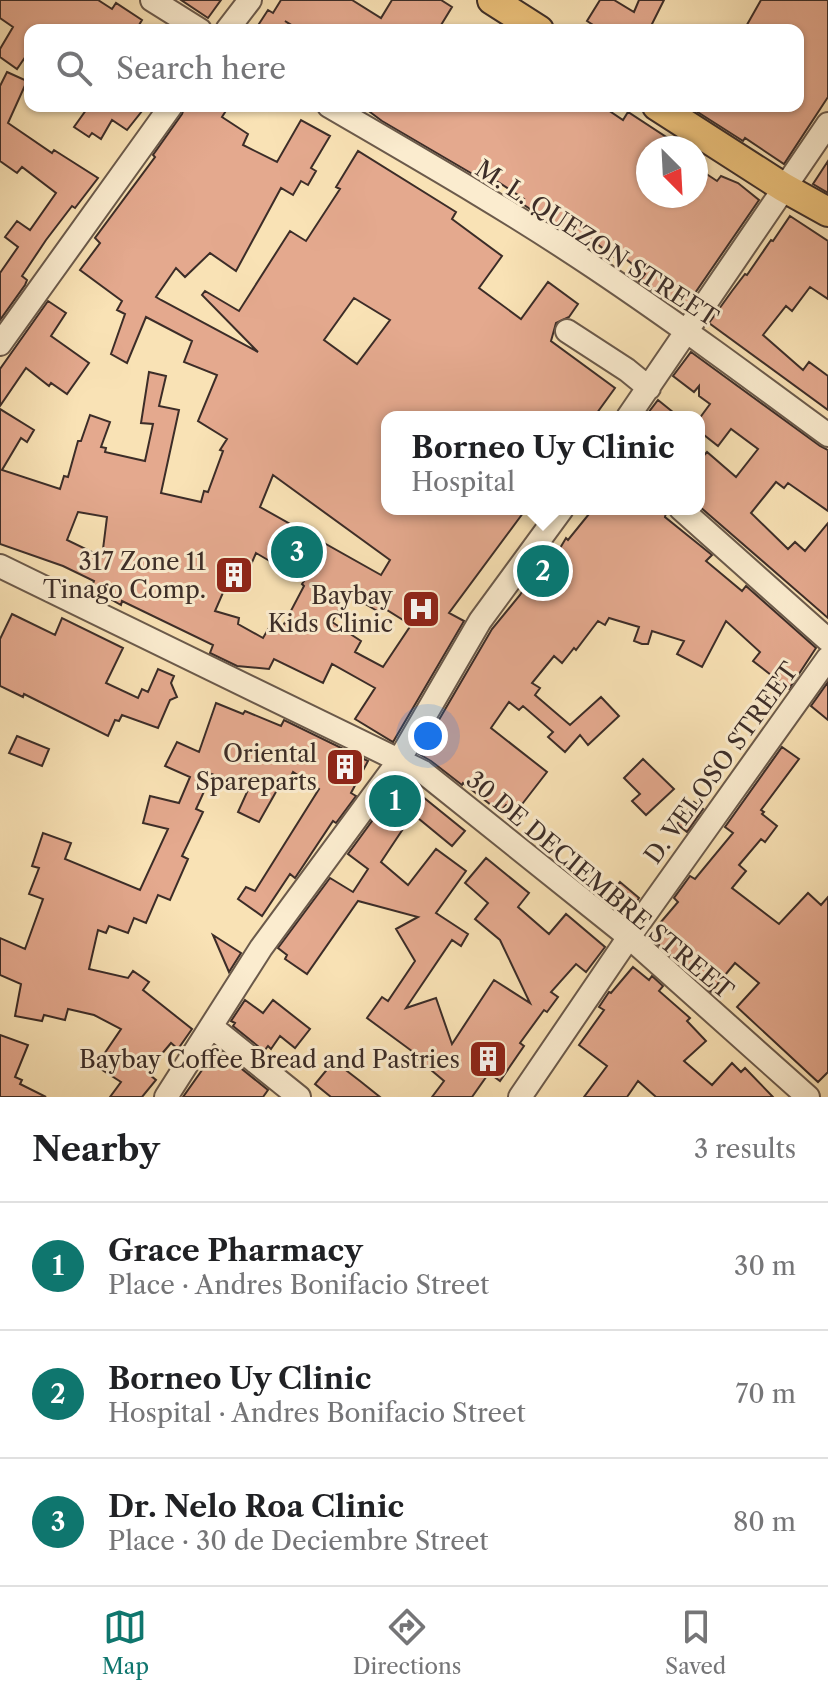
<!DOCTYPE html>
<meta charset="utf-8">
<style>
body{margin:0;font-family:"Libre Caslon Text",serif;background:#f6f6f6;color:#202124}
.compass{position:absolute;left:636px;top:136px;width:72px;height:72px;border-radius:50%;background:#fff;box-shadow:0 2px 6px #0004;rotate:156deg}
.you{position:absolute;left:428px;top:736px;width:28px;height:28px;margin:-20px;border:6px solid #fff;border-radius:50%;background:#1a73e8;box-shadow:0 0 0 12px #1a73e833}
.badge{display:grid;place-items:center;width:52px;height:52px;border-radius:50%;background:#0f766e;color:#fff;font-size:26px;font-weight:700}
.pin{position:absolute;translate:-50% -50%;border:4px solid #fff;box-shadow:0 2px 8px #0006}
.popup{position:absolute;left:381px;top:411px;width:324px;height:104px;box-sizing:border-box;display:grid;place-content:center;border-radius:16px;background:#fff;filter:drop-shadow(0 2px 6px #0005);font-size:26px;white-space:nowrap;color:#757577}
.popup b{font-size:30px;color:#202124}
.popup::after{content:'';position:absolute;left:50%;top:100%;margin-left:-16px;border:16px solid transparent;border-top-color:#fff}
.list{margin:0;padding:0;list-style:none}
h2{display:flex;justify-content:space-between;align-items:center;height:104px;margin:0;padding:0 32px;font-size:34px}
h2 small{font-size:26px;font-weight:400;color:#757577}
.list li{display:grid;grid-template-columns:52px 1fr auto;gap:24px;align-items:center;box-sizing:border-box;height:128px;padding:0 32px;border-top:2px solid #e0e0e0}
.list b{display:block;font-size:30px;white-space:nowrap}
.list p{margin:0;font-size:26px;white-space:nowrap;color:#757577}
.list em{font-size:26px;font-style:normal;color:#757577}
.icon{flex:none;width:44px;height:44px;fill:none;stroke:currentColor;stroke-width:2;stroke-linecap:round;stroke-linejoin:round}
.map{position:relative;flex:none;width:828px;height:1097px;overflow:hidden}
.search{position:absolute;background:#fff;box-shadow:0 2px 6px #0004;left:24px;right:24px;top:24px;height:88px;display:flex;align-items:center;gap:20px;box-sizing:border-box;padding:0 28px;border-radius:16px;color:#757577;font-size:30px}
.sheet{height:488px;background:#fff}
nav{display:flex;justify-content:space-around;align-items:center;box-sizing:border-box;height:112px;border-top:2px solid #e0e0e0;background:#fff;font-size:22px;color:#757577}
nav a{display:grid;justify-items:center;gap:4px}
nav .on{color:#0f766e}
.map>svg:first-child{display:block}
.building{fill:#e4a98e;stroke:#3c2d28;stroke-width:2;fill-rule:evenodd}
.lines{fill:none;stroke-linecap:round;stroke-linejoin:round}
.minor-casing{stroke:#6b5a4b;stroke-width:26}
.major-casing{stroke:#3c2d28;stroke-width:32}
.minor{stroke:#fbeccf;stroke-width:22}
.major{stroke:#ecc17a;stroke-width:28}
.labels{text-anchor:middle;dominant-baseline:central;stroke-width:6;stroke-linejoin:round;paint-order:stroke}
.street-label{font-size:24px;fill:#3c2d28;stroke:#fbeccf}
.poi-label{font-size:24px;fill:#3c2d28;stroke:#fbeccf;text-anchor:end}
</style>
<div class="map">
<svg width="828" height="1097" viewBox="0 0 828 1097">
<rect width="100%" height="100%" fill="#f9e2b5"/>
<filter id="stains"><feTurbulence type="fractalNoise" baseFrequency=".0025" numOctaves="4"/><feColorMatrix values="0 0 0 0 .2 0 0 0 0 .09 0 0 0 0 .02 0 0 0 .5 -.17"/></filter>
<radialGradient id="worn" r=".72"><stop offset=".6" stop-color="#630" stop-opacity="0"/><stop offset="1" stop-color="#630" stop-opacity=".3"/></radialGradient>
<!-- building -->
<path class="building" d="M0,0H98L112,9L116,3L142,20L136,30H30V50L17,69L0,57V49L13,27L0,18Z
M181,0H221L208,18Z
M281,0H352L381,18L392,0H441L452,7L438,30H300L285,21L298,30H255L268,10L273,13Z
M600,0H614L634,12L639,0H664L649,30H601L587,21Z
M761,0H828V97L784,164L745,138L743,141L696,111V106H798V30H744Z
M7,72L27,81L8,123L52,153L54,150L98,178L75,208L72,206L46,240L22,276L27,280L25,285L0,320V273L18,247L5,237L17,221L30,230L56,193L22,167L17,173L0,161V86Z
M89,106H146L127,130L112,120L101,139L92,133L89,137L74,127Z
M185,106H229L222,117L248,134L243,145L277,162L301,120L330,136L311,168L316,171L308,185L301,181L293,195L281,188L236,271L210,253L185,277L176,268L156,297L161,300L258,352L202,295L205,291L239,311L290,231L306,241L340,189L336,187L358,151L456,212L452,219L502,256L479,288L521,319L548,282L578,304L569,317L556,323L551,341L615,388L594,417H387V509H526L449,613L464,621L393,742L355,719L375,688L332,664L323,683L274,659L269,669L237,666L210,653L213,645L122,601L121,605L91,588L94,581L63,566L0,544V409L34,430L27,442L21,438L2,470L60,489L64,476L68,477L78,441H81L90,415L110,422L101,447L106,448L105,452L145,461L153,424L141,423L149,372L166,376L159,406L179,410L161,493L201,502L204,491L208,492L223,451L220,450L227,439L198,421L217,375L184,362L192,341L146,317L127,363L111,354L125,314L117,310L122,301L80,270L100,243L95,238L155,157L153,155L182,114ZM354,298L390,320L357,364L324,340ZM273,475L390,560L381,575L260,507ZM78,512L107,517L102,557L67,540ZM256,553L304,581L302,584L304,586L283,626L273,621L263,638L238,624L239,618L215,611L228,581L242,586ZM348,594L379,612L382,607L411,625L383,667L355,652L361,641L332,622Z
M362,106H602L623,120L628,112L683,148H648V196H696V167L717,181L721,176L738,183L759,200L684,309L669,298L667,301L639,281L645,274L618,253L614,257L592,240L587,246L521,203L524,199L492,178L488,183L382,121Z
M828,161V193L813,184Z
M790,216L828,241V299L810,287L792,311L786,306L763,335L803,370L809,362L828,376V410L709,323L732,291L745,274L747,275L771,240L773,241Z
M48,301L66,313L51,336L89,363L67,394L51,383L49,386L26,368L0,406V369Z
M691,352L820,446L828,450V511L788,483L784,488L776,482L751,513L788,549L795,542L805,551L828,523V618L699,506V461L707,452L736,477L758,449L731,429L718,446L699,431V419L710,404L699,396V386L694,392L673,376Z
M658,400L679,417H645Z
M593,509H667L665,517L712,555L706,561L742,591L746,586L816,648L789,689L753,661L760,652L726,621L702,667L677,654L684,641L652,631L648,644H642L634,641L639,627L609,618L605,625L598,621L576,650L574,648L562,663L554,656L532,683L540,688L535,695L570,725L601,697L619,716L588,745L580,735L565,752L548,737L553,732L523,706L519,710L509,702L491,728L547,772L516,812L506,805L500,812L463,783L462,785L431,761L419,754L492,629L520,595L539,565L547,570L566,538L568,540Z
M12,614L55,635L62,618L123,648L106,683L138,698L142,689L148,692L158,669L174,676L171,683L177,697L170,700L158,728L122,715L119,721L115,720L108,736L24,694L23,697L0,686V639Z
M828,682V720L811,706Z
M216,703L243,714L245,711L281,726L284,720L368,761L351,793L356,796L336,823L333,821L295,878L290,874L262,916L238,899L246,887L255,891L319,789L293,772L286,786L281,783L259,822L238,812L248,790L212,774L196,809L203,812L182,856L188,859L170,900L158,895L146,923L134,918L128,933L109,926L106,933L98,930L89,969L128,978L133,971L149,982L143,990L192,1029L178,1049L171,1043L149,1069L153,1073L150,1075L156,1080L142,1097H110L121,1082L96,1066L121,1029L94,1015L68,1009L65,1020L44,1015L42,1021L15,1016L21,984L0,975V938L25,949L43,899L29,894L39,868L32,866L43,833L71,843L65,859L140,890L168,829L143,823L150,796L179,803L190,777L165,766L177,742L199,752Z
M17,736L49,749L42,766L9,753Z
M782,747L799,759L761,810L764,812L762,814L777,826L765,842L761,839L739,865L746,871L732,888L779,924L808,893L821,905L828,897V1072L818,1082L737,1007L759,983L735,963L711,992L649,936L678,902L674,898L690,876L695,879L733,833L725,827Z
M643,759L674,789L646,815L632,801L640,794L624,778Z
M402,780L465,831L452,846L413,814L381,862L408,885L436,849L466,871L436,913L468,934L461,946L452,940L406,1008L436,998L452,1044L494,980L530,1003L500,940L475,919L488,903L465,883L486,858L529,893L518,907L549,934L566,914L605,947L586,972L576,964L551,992L558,997L547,1012L544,1010L520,1043L524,1046L500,1081L489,1073L472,1097H432L444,1081L418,1059L420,1057L367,1018L382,997L388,1001L415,961L396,929L418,917L358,901L307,974L285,959L287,955L278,948L330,878L353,892L368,869L348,854Z
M694,802L703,809L687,832L677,824Z
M620,882L639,898L626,917L605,900Z
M213,935L241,953L229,972Z
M633,967L649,980L652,976L663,986L659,991L690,1018L687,1021L706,1041L684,1061L712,1085L732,1063L741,1072L745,1068L773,1097H656L638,1081L627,1097H584L607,1066L579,1045L604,1010L599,1007L609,992L611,993Z
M245,1000L263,1013L273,1000L310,1029L295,1048L280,1036L271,1049L268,1046L264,1051L233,1026L235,1023L231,1021Z
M0,1035L28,1045L15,1077L22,1080L20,1084L46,1097H0Z
M217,1049L268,1090L263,1097H183Z
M334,1061L360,1081L380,1097H331L315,1084Z"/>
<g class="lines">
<!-- minor casing -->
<g class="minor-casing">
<path id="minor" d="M152,0L200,30
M227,30L250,0
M329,106C418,158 509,210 595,268C674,321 751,378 828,435
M567,331L627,370L649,388
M0,344L171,106
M628,417L828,124
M681,509L828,640
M0,566L423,772L629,937L808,1097
M212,1027L299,1097
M166,1097L261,948L398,762L480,621L562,509
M520,1097L629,937L828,658"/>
</g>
<!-- major casing -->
<g class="major-casing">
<path id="major" d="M492,0L539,30
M657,106L783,187L828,212"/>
</g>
<!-- minor -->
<use href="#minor" class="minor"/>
<!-- major -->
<use href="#major" class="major"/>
</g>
<!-- icons -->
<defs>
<g id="building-square" transform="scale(2)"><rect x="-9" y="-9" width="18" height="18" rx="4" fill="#8f2418" stroke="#fbeccf"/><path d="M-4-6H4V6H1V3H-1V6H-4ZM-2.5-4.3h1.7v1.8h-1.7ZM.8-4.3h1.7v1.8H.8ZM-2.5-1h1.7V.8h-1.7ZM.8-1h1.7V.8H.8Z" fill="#fff"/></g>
<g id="hospital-square" transform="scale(2)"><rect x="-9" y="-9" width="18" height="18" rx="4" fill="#8f2418" stroke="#fbeccf"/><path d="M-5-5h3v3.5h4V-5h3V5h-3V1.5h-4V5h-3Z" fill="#fff"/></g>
</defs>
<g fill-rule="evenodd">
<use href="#building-square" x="234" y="575"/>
<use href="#hospital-square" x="421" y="609"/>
<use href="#building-square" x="345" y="767"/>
<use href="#building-square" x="488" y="1059"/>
</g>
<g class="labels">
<!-- street labels -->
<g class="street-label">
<text transform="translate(597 243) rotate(33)">M. L. QUEZON STREET</text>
<text transform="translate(721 763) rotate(-54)">D. VELOSO STREET</text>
<text transform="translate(600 885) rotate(40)">30 DE DECIEMBRE STREET</text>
</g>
<!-- poi labels -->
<g class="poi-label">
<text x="206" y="561">317 Zone 11<tspan x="206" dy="28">Tinago Comp.</tspan></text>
<text x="393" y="595">Baybay<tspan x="393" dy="28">Kids Clinic</tspan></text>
<text x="317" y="753">Oriental<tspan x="317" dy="28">Spareparts</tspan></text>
<text x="460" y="1059">Baybay Coffee Bread and Pastries</text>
</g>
</g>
<rect width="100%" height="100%" filter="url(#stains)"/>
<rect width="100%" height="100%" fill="url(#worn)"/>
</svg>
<svg class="compass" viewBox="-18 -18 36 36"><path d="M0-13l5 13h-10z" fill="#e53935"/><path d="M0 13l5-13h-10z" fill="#757577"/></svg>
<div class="you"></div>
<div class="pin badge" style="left:395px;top:801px">1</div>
<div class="pin badge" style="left:543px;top:571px">2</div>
<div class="popup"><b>Borneo Uy Clinic</b>Hospital</div>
<div class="pin badge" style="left:297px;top:552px">3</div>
<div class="search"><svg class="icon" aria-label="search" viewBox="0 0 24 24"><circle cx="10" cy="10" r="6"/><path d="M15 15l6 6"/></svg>Search here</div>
</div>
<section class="sheet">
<h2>Nearby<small>3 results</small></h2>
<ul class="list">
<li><span class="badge">1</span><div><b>Grace Pharmacy</b><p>Place · Andres Bonifacio Street</p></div><em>30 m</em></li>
<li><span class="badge">2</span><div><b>Borneo Uy Clinic</b><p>Hospital · Andres Bonifacio Street</p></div><em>70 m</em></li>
<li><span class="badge">3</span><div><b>Dr. Nelo Roa Clinic</b><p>Place · 30 de Deciembre Street</p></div><em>80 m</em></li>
</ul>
</section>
<nav>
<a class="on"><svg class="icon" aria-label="map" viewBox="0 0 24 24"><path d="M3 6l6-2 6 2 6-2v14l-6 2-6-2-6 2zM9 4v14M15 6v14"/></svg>Map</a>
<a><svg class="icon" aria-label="directions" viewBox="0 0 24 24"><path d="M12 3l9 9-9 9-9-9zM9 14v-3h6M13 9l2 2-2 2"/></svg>Directions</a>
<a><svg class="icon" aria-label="saved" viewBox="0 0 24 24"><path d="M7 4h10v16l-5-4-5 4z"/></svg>Saved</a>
</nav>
